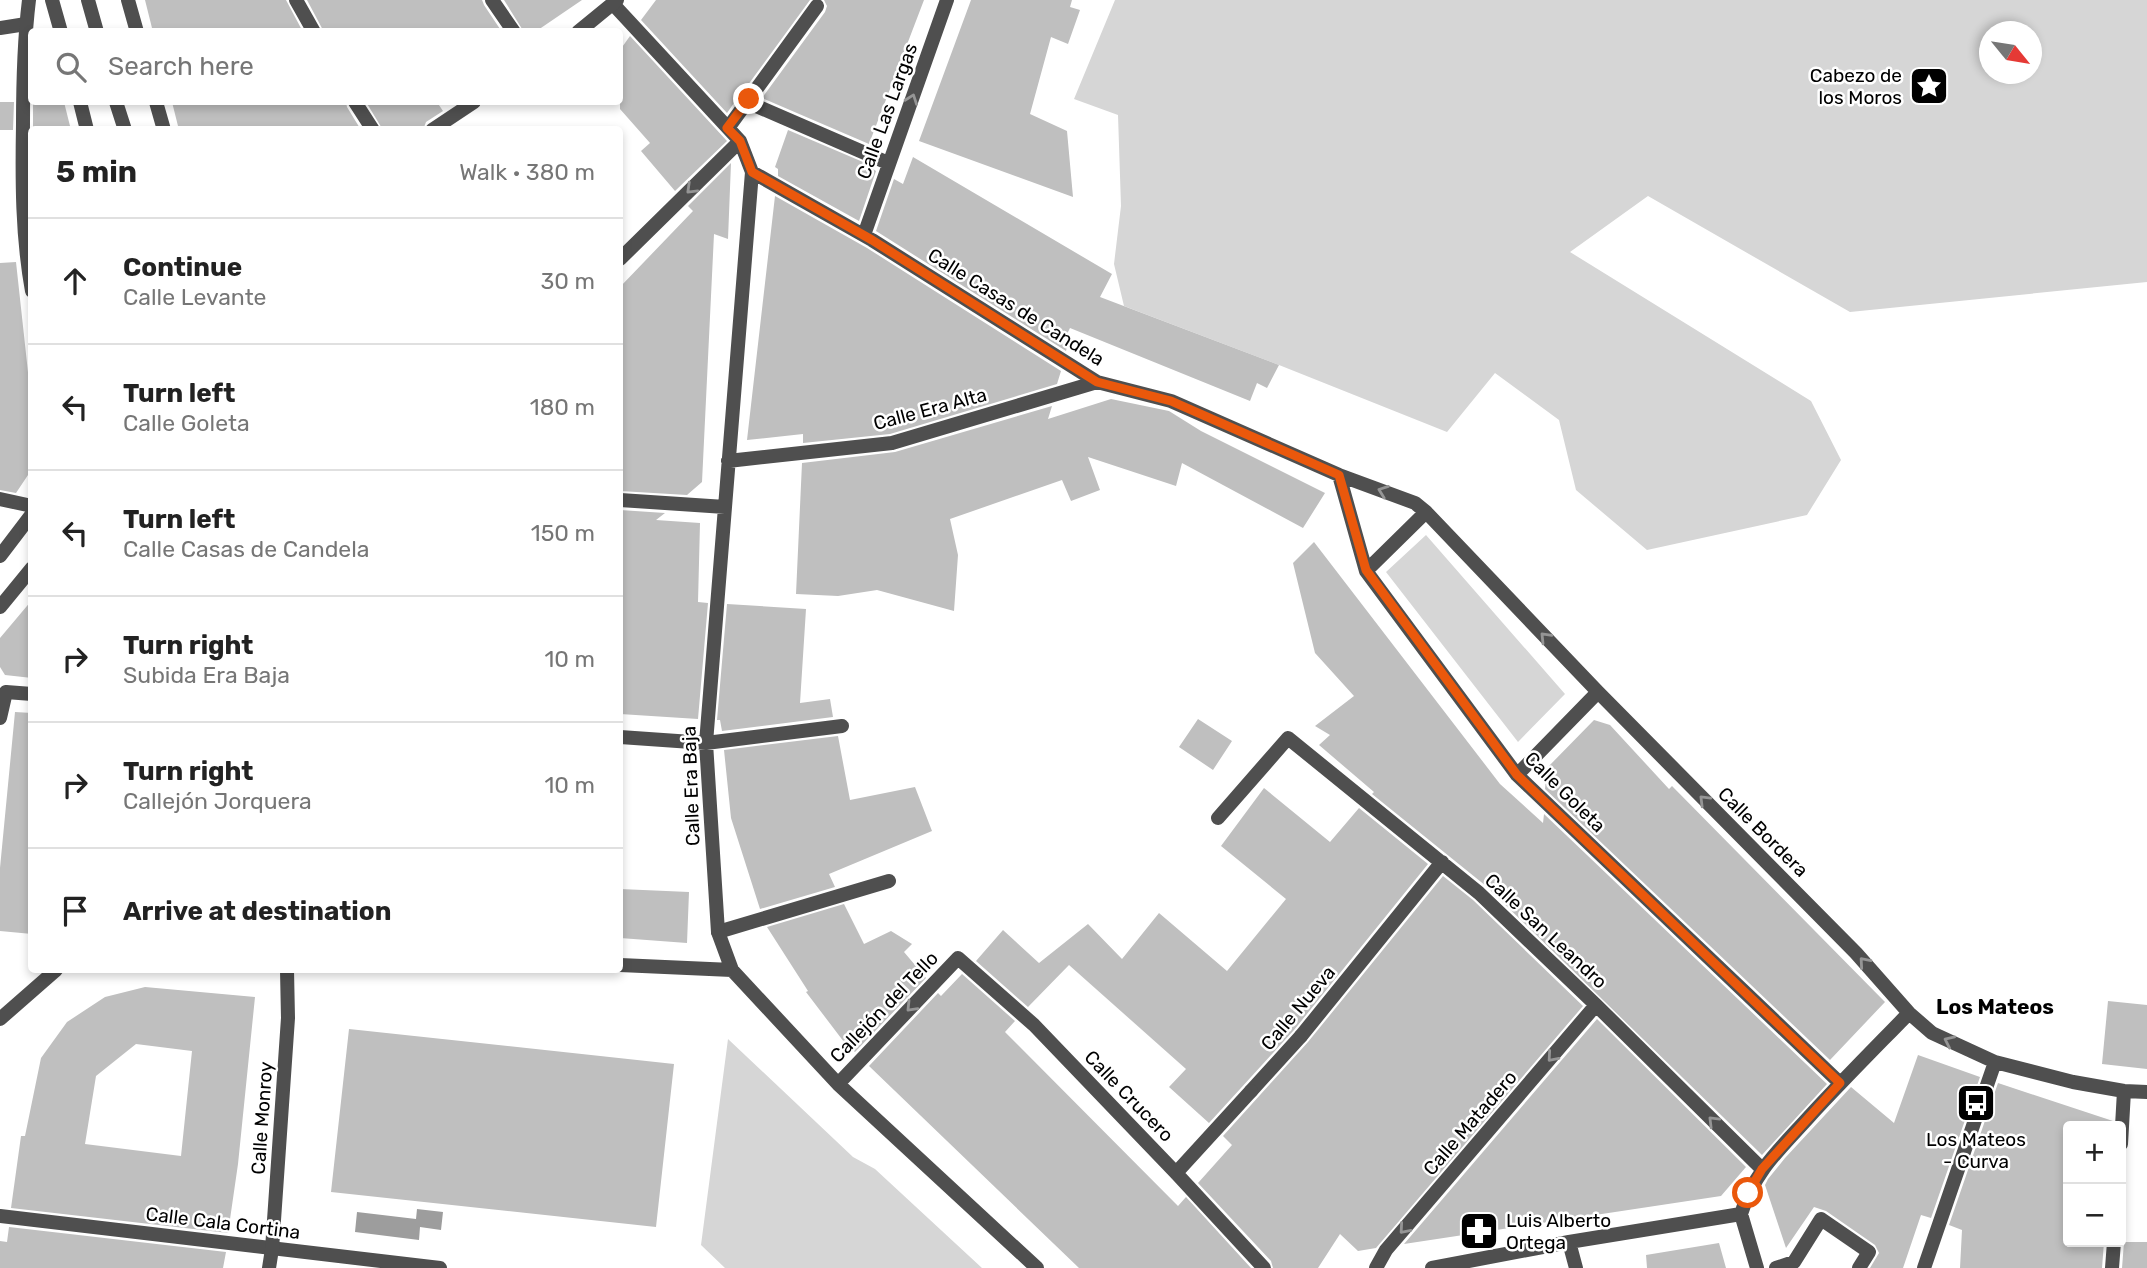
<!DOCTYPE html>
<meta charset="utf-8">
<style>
body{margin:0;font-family:Rubik,sans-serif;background:#f2f2f2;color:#222}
.controls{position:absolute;right:21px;bottom:21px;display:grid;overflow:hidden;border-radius:7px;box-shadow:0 4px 10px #0003}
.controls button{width:63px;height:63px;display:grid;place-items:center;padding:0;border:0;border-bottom:2px solid #e0e0e0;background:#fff;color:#222;font:35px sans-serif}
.compass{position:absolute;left:1979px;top:21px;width:63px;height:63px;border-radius:50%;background:#fff;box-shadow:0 4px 10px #0003;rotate:120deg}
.stop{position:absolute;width:21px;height:21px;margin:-16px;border:5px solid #ea580c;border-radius:50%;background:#fff}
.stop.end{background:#ea580c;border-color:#fff;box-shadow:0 2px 7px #0008}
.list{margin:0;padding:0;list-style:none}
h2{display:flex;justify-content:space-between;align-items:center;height:91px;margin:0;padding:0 28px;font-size:30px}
h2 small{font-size:23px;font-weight:400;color:#767676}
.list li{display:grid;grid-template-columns:46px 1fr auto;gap:21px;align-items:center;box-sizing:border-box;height:126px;padding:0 28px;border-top:2px solid #e0e0e0}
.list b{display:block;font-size:26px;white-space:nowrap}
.list p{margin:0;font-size:23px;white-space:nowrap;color:#767676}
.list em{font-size:23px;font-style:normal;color:#767676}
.icon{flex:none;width:38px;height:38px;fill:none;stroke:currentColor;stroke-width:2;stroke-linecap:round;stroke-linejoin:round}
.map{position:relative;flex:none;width:2147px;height:1268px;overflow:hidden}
.search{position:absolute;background:#fff;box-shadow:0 4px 10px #0003;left:28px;top:28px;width:595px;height:77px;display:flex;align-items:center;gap:18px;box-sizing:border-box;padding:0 24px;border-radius:7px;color:#767676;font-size:26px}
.panel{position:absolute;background:#fff;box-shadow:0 4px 10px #0003;left:28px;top:126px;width:595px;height:847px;border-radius:7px}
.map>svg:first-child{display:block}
.green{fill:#d6d6d6;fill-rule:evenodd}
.water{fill:#9d9d9d}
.building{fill:#bfbfbf;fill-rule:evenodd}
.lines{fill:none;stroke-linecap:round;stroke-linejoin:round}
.pedestrian{stroke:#4f4f4f;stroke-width:14}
.minor{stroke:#4f4f4f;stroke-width:14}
.tertiary{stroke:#4f4f4f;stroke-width:14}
.oneway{stroke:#959595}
.route{stroke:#ea580c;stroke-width:9}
.labels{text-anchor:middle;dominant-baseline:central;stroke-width:5;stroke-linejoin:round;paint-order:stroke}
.poi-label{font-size:19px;fill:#000;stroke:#fff;text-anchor:end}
.street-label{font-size:19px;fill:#000;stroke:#fff}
.neighbourhood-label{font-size:21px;font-weight:bold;fill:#000;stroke:#fff}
</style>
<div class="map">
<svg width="2147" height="1268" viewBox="0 0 2147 1268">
<rect width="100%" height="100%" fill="#fff"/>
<!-- green -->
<path class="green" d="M1115,0H2147V282L1850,312L1648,196L1570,252L1811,401L1841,460L1807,515L1647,550L1576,490L1559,420L1495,373L1447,432L1279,365L1124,306L1114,264L1121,206L1118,115L1074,99ZM1990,32H2032V74H1990Z
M1426,535L1565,694L1518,742L1386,572Z
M728,1039L853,1157L875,1169L982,1268H725L701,1245Z"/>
<!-- water -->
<path class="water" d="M417,1209L443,1212L441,1230L420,1227L419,1240L355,1232L357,1212L416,1219Z"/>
<!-- building -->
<path class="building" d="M145,0H286L303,32H153Z
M307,0H482L484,5L502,32H324Z
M504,0H582L535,32H524Z
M656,0H810L742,93L735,90L734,103L727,113L641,20Z
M824,0H924L869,144L762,98L825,12L827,6Z
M971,0H1072L1070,7L1080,10L1068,44L1051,37L1030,114L1067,131L1073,197L919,141Z
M630,36L727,141L675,191L641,151L650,143L620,109V50Z
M0,102H14L13,130H0Z
M33,102H64L71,130H33Z
M172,102H346L347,107L361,130H179Z
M366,102H437L443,111L426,122L423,130H383Z
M788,130L863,162L876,171L859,221L778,176V169L775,167Z
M913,157L1112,274L1100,297L1279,365L1267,388L1257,383L1250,401L1070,328L1064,340L1068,343L1066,351L876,231L894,179L903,184Z
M731,163L728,239L714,234L702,482L687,495L620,491V287L693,211L688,206Z
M775,196L867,248L1061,371L1057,384L890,434L803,443V434L747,440Z
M16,262L32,409V469L16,493L0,490V263Z
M1111,399L1169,411L1201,431L1325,493L1303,528L1182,463L1176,486L1088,457L1100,490L1071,501L1062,480L950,519L958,555L954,611L877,590L838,596L796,594L802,463L895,452L1052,406L1048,419Z
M620,510L665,513L656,520L700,523L698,602L708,603L698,719L620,714Z
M1314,542L1500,784L1543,823L1544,814L1827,1084L1762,1155L1486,886L1372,794L1374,792L1319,745L1330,735L1315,726L1354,696L1315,653L1293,563Z
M32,600V678L5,675L0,667V638Z
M727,604L806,609L800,703L830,699L833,717L722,731L720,720H717Z
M15,712L32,713V934L0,931V868Z
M1198,719L1232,741L1213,770L1179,747Z
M1594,720L1610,725L1669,789L1672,786L1885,1002L1830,1060L1545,789L1547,768Z
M838,736L850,800L915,787L932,831L829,874L835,887L760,909L731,818L724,750Z
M1264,788L1330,842L1359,808L1428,864L1294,1030L1209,1123L1169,1087L1186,1069L1069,965L1028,1007L976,961L1003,930L1039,963L1088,924L1122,959L1159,913L1227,971L1286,899L1221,846Z
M1443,876L1473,900L1583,1006L1376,1248L1358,1251L1340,1234L1318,1268H1273L1271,1261L1198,1183L1232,1145L1223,1136L1308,1042Z
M620,889L689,892L687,943L620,938Z
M844,904L864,944L891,931L912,944L904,952L926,978L855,1052L844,1042L806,992L808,991L767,927Z
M962,974L1015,1021L1005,1032L1178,1206L1186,1197L1251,1268H1079L869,1066L938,993L941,996Z
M145,987L255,997L238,1164L228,1233L11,1208L21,1136H25L41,1058L67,1022L105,997ZM136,1044L192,1051L181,1156L85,1144L96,1076Z
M2108,1001L2147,1005V1069L2102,1064Z
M1597,1019L1746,1167L1721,1196L1404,1244Z
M349,1029L674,1064L656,1227L331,1192Z
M1918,1055L1980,1077L1931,1218L1921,1215L1903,1268H1870L1879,1253L1875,1245L1826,1211L1814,1207L1786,1248L1765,1185L1768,1179L1785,1158L1851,1087L1894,1123Z
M1998,1083L2113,1121L2112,1126H2068V1242H2104L2102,1268H1960L1962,1230L1949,1225Z
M9,1227L226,1252L223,1268H0V1241L7,1242Z
M2124,1242H2147V1268H2122Z
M1719,1243L1726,1268H1647L1646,1255Z"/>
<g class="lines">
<!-- pedestrian -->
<path class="pedestrian" d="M88,0L97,32
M296,0L314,32
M0,28L26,24
M116,102L125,130
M355,102L373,130
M0,499L32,506
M0,607L32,568
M6,692L32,694
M0,718L6,692
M718,932L889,881
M1251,1091L1301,1036
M0,1216L440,1268"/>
<!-- minor -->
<path class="minor" d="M29,0C24,41 23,83 23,124C22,180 22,236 32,291
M52,0L61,32
M128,0L137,32
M492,0L514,32
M613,4L740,141L752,172L706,743L718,932L732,970L838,1084L1037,1268
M80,102L87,130
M156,102L164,130
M747,102L888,163
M728,128L817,6
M752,172L872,240L1097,382L1171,401L1339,475L1415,503L1426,512L1598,692L1856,953L1909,1013L1932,1033L1995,1062L2073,1082L2124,1091L2147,1092
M864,235L947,0
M620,259L740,141
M728,461L892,443L1097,382
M1339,475L1366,571L1517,775L1840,1083
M620,500L725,507
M1366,571L1426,512
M620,737L706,743L842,726
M1517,775L1598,692
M1218,818L1288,738L1479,893L1596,1005L1762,1169
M620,965L732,970
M0,1019L56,970
M1301,1036L1442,862
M838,1084L958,958L1034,1025L1176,1173L1264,1268
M2121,1144L2124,1091
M1176,1173L1251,1091
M1741,1214L1757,1268
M1569,1242L1576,1268
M269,1268L272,1249L288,1018L287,970
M1376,1268L1386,1250L1596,1005
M1432,1268L1569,1242L1741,1214C1754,1172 1779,1150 1808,1118C1841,1082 1875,1048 1909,1013
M1776,1268L1794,1262L1821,1219L1869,1252L1859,1268
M1924,1268L1995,1062
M2112,1268L2114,1242"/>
<!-- tertiary -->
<path class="tertiary" d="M578,32L617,0
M432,130L474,102
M0,556L32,514"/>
</g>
<!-- one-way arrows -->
<defs><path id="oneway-chevron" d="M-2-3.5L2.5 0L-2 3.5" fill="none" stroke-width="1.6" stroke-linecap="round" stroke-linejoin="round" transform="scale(1.75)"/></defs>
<g class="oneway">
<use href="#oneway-chevron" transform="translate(912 99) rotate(-70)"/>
<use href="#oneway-chevron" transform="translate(691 189) rotate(136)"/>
<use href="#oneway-chevron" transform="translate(1383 491) rotate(-160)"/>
<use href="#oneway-chevron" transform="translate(1545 637) rotate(-134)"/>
<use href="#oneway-chevron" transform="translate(1704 800) rotate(-135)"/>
<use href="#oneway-chevron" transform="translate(1864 962) rotate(-131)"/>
<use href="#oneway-chevron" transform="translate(911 1007) rotate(134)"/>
<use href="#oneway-chevron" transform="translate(1949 1041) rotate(-155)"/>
<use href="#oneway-chevron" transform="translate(1552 1057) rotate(131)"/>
<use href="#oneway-chevron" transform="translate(1713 1121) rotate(-135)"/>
<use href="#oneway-chevron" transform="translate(1404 1229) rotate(131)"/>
</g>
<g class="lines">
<!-- route -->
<path class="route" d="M749,99L727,128L740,141L752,172L872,240L1097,382L1171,401L1339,475L1366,570L1517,775L1840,1083L1762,1169L1748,1193"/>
</g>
<!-- icons -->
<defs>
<g id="sight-square" transform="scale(2.0125)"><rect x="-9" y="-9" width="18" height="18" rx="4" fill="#000" stroke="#fff"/><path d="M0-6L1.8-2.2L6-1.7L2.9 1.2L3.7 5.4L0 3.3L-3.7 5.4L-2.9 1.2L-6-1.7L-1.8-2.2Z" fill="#fff"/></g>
<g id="bus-square" transform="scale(2.0125)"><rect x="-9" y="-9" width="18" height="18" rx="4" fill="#000" stroke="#fff"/><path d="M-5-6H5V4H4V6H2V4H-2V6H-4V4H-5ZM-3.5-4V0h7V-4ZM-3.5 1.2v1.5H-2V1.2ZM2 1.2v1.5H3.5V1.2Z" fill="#fff"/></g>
<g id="pharmacy-square" transform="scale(2.0125)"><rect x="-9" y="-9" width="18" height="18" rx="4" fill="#000" stroke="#fff"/><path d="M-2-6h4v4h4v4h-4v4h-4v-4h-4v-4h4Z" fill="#fff"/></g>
</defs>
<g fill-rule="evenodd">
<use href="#sight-square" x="1929" y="86"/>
<use href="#bus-square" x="1976" y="1103"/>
<use href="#pharmacy-square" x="1479" y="1231"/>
</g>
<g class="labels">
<!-- poi labels -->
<g class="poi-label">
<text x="1902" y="75">Cabezo de<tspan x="1902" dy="22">los Moros</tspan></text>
<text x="1976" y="1139" text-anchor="middle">Los Mateos<tspan x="1976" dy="22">- Curva</tspan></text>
<text x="1506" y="1220" text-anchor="start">Luis Alberto<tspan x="1506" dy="22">Ortega</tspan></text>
</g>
<!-- street labels -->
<g class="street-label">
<text transform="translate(887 111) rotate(-70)">Calle Las Largas</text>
<text transform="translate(1016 307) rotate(32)">Calle Casas de Candela</text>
<text transform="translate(930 409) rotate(-15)">Calle Era Alta</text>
<text transform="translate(691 786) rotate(-92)">Calle Era Baja</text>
<text transform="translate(1565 792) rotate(45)">Calle Goleta</text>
<text transform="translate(1763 832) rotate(45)">Calle Bordera</text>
<text transform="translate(1546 931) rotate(43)">Calle San Leandro</text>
<text transform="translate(884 1007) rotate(-46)">Callejón del Tello</text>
<text transform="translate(1298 1008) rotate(-50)">Calle Nueva</text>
<text transform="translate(1129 1096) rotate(46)">Calle Crucero</text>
<text transform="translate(262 1118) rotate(-86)">Calle Monroy</text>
<text transform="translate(1470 1123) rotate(-49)">Calle Matadero</text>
<text transform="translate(223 1223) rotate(7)">Calle Cala Cortina</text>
</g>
<!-- neighbourhood labels -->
<g class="neighbourhood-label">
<text x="1995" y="1006">Los Mateos</text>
</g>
</g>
</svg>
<div class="controls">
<button>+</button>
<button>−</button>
</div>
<svg class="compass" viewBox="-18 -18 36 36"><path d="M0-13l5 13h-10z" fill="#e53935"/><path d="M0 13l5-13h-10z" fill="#767676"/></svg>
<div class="stop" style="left:1748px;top:1193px"></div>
<div class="stop end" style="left:749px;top:99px"></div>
<div class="search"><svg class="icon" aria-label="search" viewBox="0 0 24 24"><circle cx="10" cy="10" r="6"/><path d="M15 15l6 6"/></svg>Search here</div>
<section class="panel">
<h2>5 min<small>Walk · 380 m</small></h2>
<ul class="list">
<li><svg class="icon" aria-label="ahead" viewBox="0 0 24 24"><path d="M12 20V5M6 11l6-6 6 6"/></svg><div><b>Continue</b><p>Calle Levante</p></div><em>30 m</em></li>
<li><svg class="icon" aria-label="left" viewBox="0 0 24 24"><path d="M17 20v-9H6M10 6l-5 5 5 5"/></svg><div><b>Turn left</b><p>Calle Goleta</p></div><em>180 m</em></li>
<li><svg class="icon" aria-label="left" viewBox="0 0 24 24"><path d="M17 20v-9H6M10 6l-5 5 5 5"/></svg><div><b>Turn left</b><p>Calle Casas de Candela</p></div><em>150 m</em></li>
<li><svg class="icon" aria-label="right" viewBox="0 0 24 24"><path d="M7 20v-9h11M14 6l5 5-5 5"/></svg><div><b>Turn right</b><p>Subida Era Baja</p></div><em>10 m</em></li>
<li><svg class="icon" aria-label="right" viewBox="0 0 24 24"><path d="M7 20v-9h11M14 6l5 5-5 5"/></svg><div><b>Turn right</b><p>Callejón Jorquera</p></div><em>10 m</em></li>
<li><svg class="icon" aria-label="arrive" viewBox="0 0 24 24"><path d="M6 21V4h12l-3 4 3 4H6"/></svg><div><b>Arrive at destination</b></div></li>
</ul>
</section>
</div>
